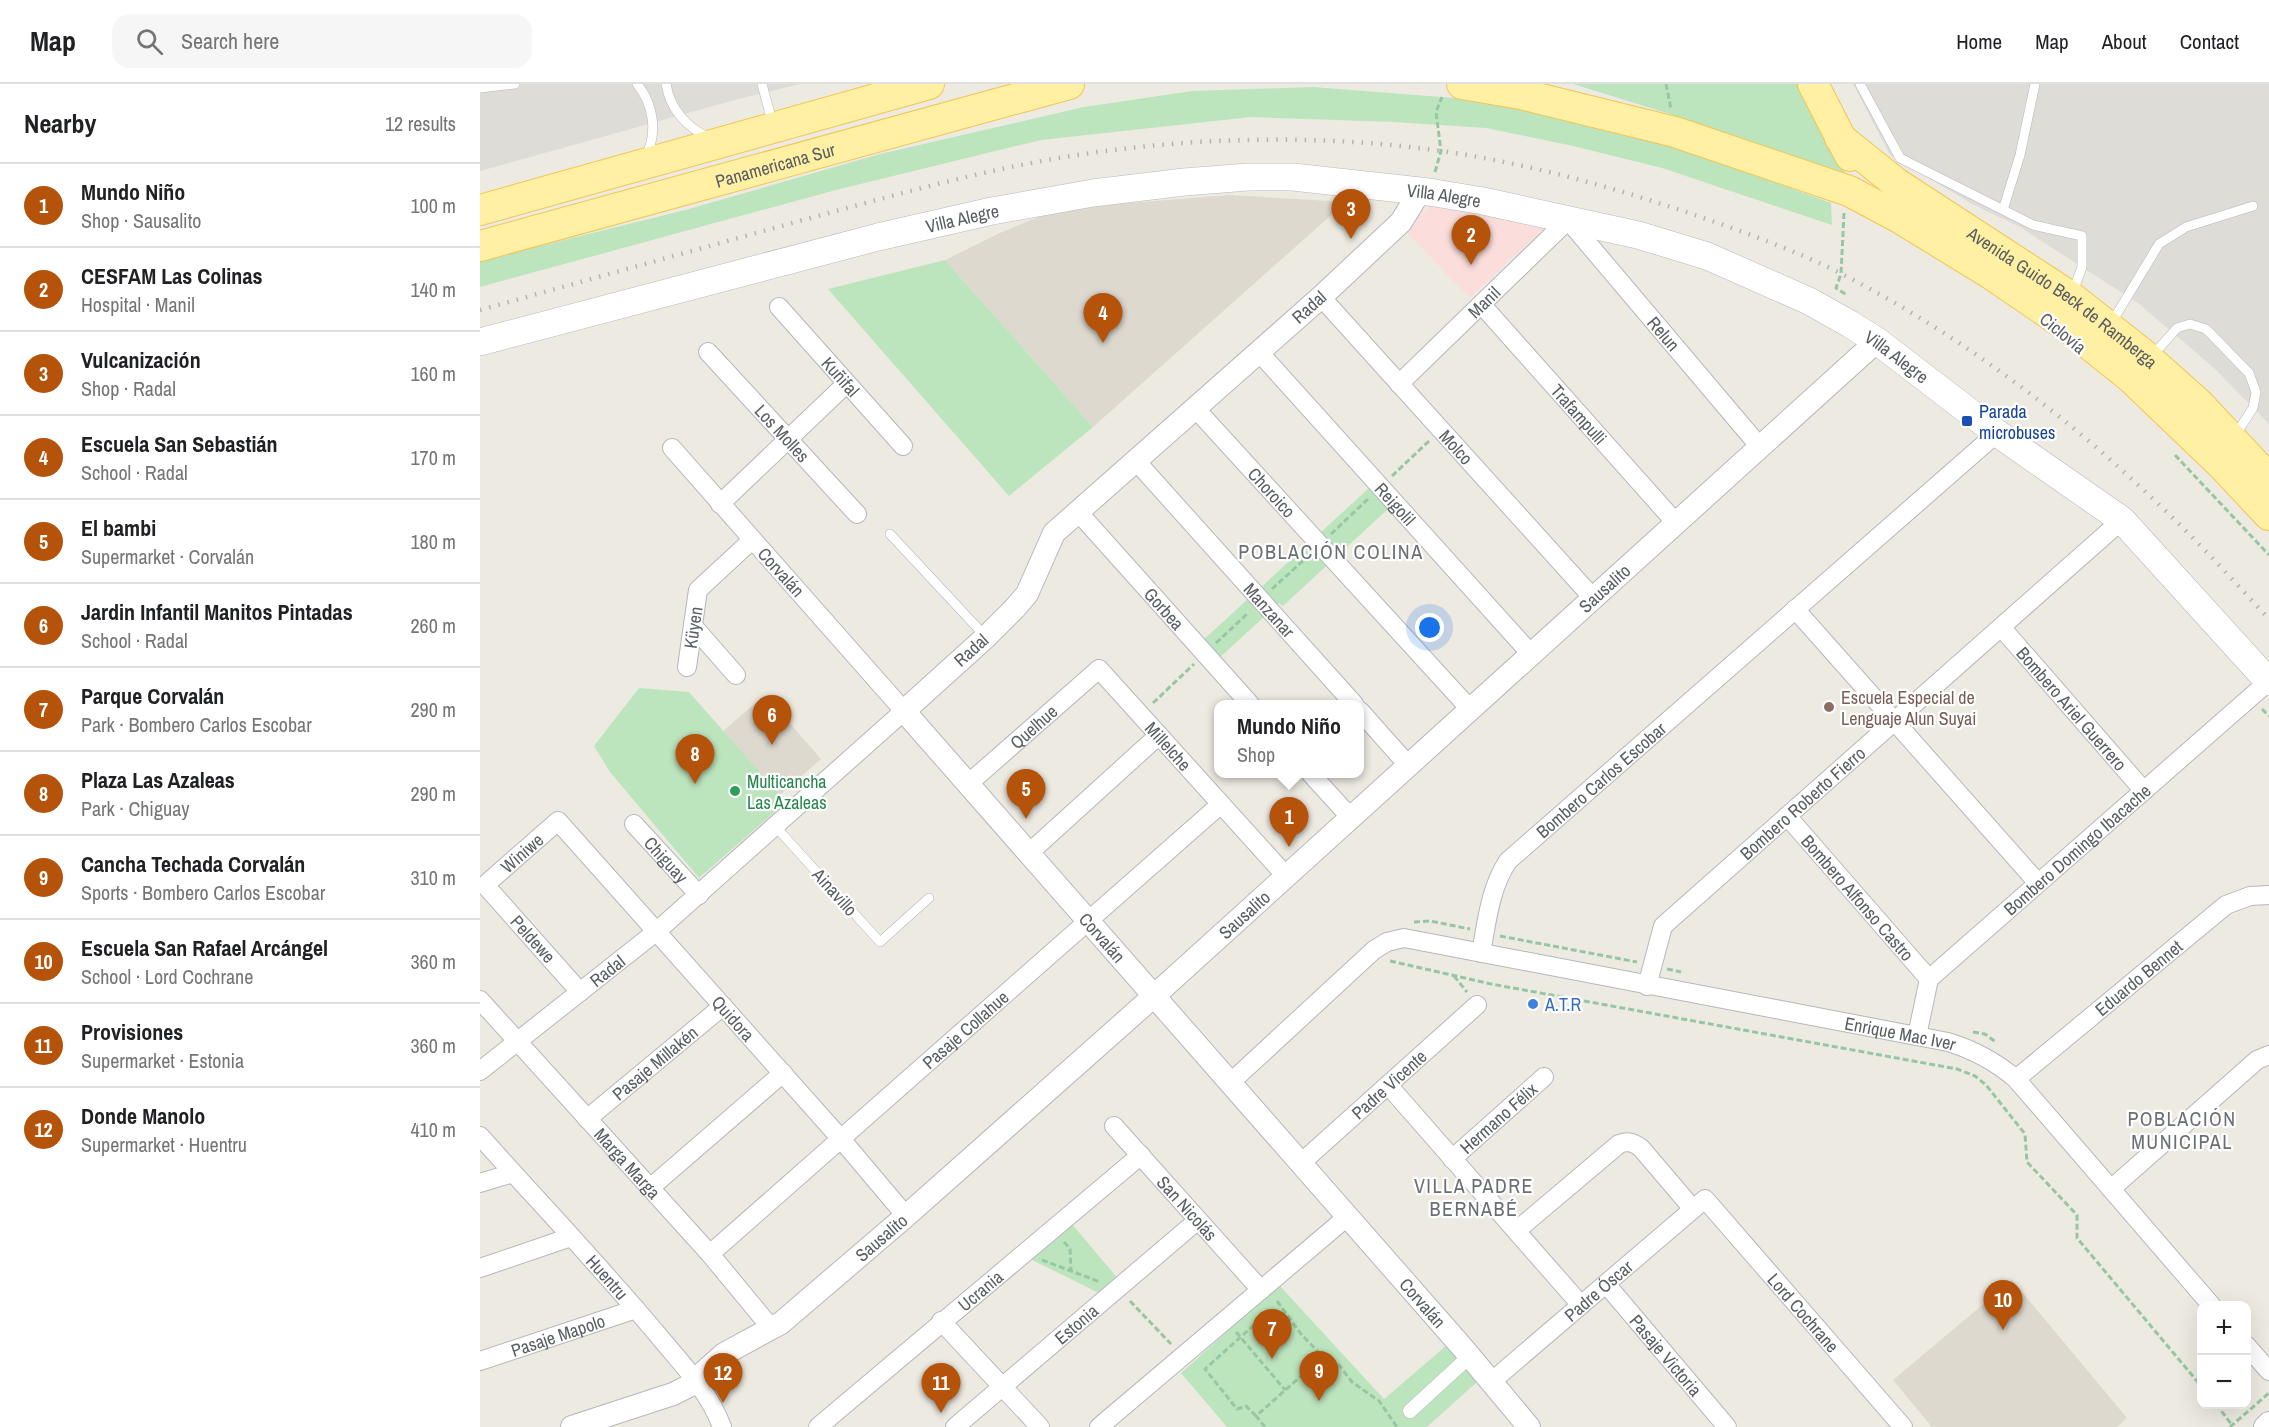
<!DOCTYPE html>
<meta charset="utf-8">
<style>
body{margin:0;font-family:"Archivo Narrow",sans-serif;background:#f6f6f6;color:#202124}
.controls{position:absolute;right:18px;bottom:18px;display:grid;overflow:hidden;border-radius:12px;box-shadow:0 6px 24px #0002}
.controls button{width:54px;height:54px;display:grid;place-items:center;padding:0;border:0;border-bottom:2px solid #e0e0e0;background:#fff;color:#202124;font:30px sans-serif}
.you{position:absolute;left:950px;top:544px;width:21px;height:21px;margin:-15px;border:4px solid #fff;border-radius:50%;background:#1a73e8;box-shadow:0 0 0 9px #1a73e833}
.badge{display:grid;place-items:center;width:39px;height:39px;border-radius:50%;background:#b45309;color:#fff;font-size:20px;font-weight:700}
.pin{position:absolute;translate:-50% -50px;filter:drop-shadow(0 2px 3px #0008)}
.pin::after{content:'';position:absolute;top:32px;width:21px;height:18px;background:inherit;clip-path:polygon(0 0,100% 0,50% 100%)}
.popup{position:absolute;left:734px;top:616px;width:150px;height:78px;box-sizing:border-box;display:grid;place-content:center;border-radius:12px;background:#fff;filter:drop-shadow(0 2px 4px #0005);font-size:20px;white-space:nowrap;color:#757577}
.popup b{font-size:22px;color:#202124}
.popup::after{content:'';position:absolute;left:50%;top:100%;margin-left:-12px;border:12px solid transparent;border-top-color:#fff}
.list{margin:0;padding:0;list-style:none}
h2{display:flex;justify-content:space-between;align-items:center;height:78px;margin:0;padding:0 24px;font-size:26px}
h2 small{font-size:20px;font-weight:400;color:#757577}
.list li{display:grid;grid-template-columns:39px 1fr auto;gap:18px;align-items:center;box-sizing:border-box;height:84px;padding:0 24px;border-top:2px solid #e0e0e0}
.list b{display:block;font-size:22px;white-space:nowrap}
.list p{margin:0;font-size:20px;white-space:nowrap;color:#757577}
.list em{font-size:20px;font-style:normal;color:#757577}
.icon{flex:none;width:33px;height:33px;fill:none;stroke:currentColor;stroke-width:2;stroke-linecap:round;stroke-linejoin:round}
.map{position:relative;flex:none;width:1789px;height:1343px;overflow:hidden}
header{display:flex;align-items:center;gap:36px;box-sizing:border-box;height:84px;padding:0 30px;background:#fff;border-bottom:2px solid #e0e0e0}
header strong{font-size:28px}
nav{display:flex;gap:33px;margin-inline-start:auto;font-size:21px}
.search{width:420px;height:54px;background:#f6f6f6;display:flex;align-items:center;gap:15px;box-sizing:border-box;padding:0 21px;border-radius:18px;color:#757577;font-size:22px}
main{display:flex}
aside{flex:1;background:#fff}
.map>svg:first-child{display:block}
.industrial{fill:#dedcd6}
.education{fill:#ddd9cf}
.medical{fill:#fbdedc}
.green{fill:#bde5bd}
.lines{fill:none;stroke-linecap:round;stroke-linejoin:round}
.service-casing{stroke:#b4b7bc;stroke-width:10}
.pedestrian-casing{stroke:#b4b7bc;stroke-width:15}
.minor-casing{stroke:#b4b7bc;stroke-width:20}
.tertiary-casing{stroke:#b4b7bc;stroke-width:24}
.secondary-casing{stroke:#b5b8be;stroke-width:28}
.primary-casing{stroke:#f2c554;stroke-width:32}
.path{stroke:#96c6a3;stroke-width:3;stroke-dasharray:6 3;stroke-linecap:butt}
.service{stroke:#fff;stroke-width:9}
.pedestrian{stroke:#fff;stroke-width:14}
.minor{stroke:#fff;stroke-width:18}
.tertiary{stroke:#fff;stroke-width:22}
.secondary{stroke:#fff;stroke-width:27}
.primary{stroke:#fff0a4;stroke-width:30}
.rail{stroke:#b2b3b3;stroke-width:4.5;stroke-dasharray:1.5 8;stroke-linecap:butt}
.transit-dot{fill:#1a4fb4;stroke:#fff;stroke-width:2}
.education-dot{fill:#8d6e63;stroke:#fff;stroke-width:2}
.leisure-dot{fill:#2e9e5b;stroke:#fff;stroke-width:2}
.shop-dot{fill:#3f7fe0;stroke:#fff;stroke-width:2}
.labels{text-anchor:middle;dominant-baseline:central;stroke-width:4.5;stroke-linejoin:round;paint-order:stroke}
.street-label{font-size:18px;fill:#5a5e62;stroke:#fff}
.transit-label{font-size:18px;fill:#164399;stroke:#fff;text-anchor:start}
.education-label{font-size:18px;fill:#785e54;stroke:#fff;text-anchor:start}
.leisure-label{font-size:18px;fill:#27864d;stroke:#fff;text-anchor:start}
.shop-label{font-size:18px;fill:#366cbe;stroke:#fff;text-anchor:start}
.neighbourhood-label{font-size:20px;letter-spacing:1.5px;fill:#6b6f74;stroke:#fff}
</style>
<header>
<strong>Map</strong>
<div class="search"><svg class="icon" aria-label="search" viewBox="0 0 24 24"><circle cx="10" cy="10" r="6"/><path d="M15 15l6 6"/></svg>Search here</div>
<nav><a>Home</a><a>Map</a><a>About</a><a>Contact</a></nav>
</header>
<main>
<aside>
<h2>Nearby<small>12 results</small></h2>
<ul class="list">
<li><span class="badge">1</span><div><b>Mundo Niño</b><p>Shop · Sausalito</p></div><em>100 m</em></li>
<li><span class="badge">2</span><div><b>CESFAM Las Colinas</b><p>Hospital · Manil</p></div><em>140 m</em></li>
<li><span class="badge">3</span><div><b>Vulcanización</b><p>Shop · Radal</p></div><em>160 m</em></li>
<li><span class="badge">4</span><div><b>Escuela San Sebastián</b><p>School · Radal</p></div><em>170 m</em></li>
<li><span class="badge">5</span><div><b>El bambi</b><p>Supermarket · Corvalán</p></div><em>180 m</em></li>
<li><span class="badge">6</span><div><b>Jardin Infantil Manitos Pintadas</b><p>School · Radal</p></div><em>260 m</em></li>
<li><span class="badge">7</span><div><b>Parque Corvalán</b><p>Park · Bombero Carlos Escobar</p></div><em>290 m</em></li>
<li><span class="badge">8</span><div><b>Plaza Las Azaleas</b><p>Park · Chiguay</p></div><em>290 m</em></li>
<li><span class="badge">9</span><div><b>Cancha Techada Corvalán</b><p>Sports · Bombero Carlos Escobar</p></div><em>310 m</em></li>
<li><span class="badge">10</span><div><b>Escuela San Rafael Arcángel</b><p>School · Lord Cochrane</p></div><em>360 m</em></li>
<li><span class="badge">11</span><div><b>Provisiones</b><p>Supermarket · Estonia</p></div><em>360 m</em></li>
<li><span class="badge">12</span><div><b>Donde Manolo</b><p>Supermarket · Huentru</p></div><em>410 m</em></li>
</ul>
</aside>
<div class="map">
<svg width="1789" height="1343" viewBox="0 0 1789 1343">
<rect width="100%" height="100%" fill="#edeae1"/>
<!-- industrial -->
<path class="industrial" d="M0,0H320L251,17L0,87Z
M1373,0H1789V340L1734,284L1658,219L1538,142L1494,121L1410,71Z"/>
<!-- education -->
<path class="education" d="M750,111L866,118L613,343L465,176L522,148L571,128L637,120Z
M285,611L341,675L300,711L242,648Z
M1532,1196L1647,1334L1637,1343H1452L1413,1296Z"/>
<!-- medical -->
<path class="medical" d="M954,117L1067,141L990,214L925,147Z"/>
<!-- green -->
<path class="green" d="M1093,0H1320L1368,95L1193,31Z
M833,3L1012,17L1117,42L1220,71L1351,119L1352,141L1182,84L1093,62L1006,44L914,38L771,33L561,56L356,106L0,203V177L209,125L400,70L604,23L712,7Z
M465,176L613,343L529,412L348,205Z
M889,404L908,425L803,522L799,519L737,576L721,558Z
M159,604L209,608L306,718L219,794L130,688L114,662Z
M591,1139L640,1197L623,1211L550,1175Z
M799,1201L904,1315L967,1261L997,1298L947,1343H747L701,1289Z"/>
<g class="lines">
<!-- service casing -->
<g class="service-casing">
<path id="service" d="M157,0C174,20 178,50 165,74
M186,0C190,25 207,44 230,54
M282,0L293,41
M1380,0L1420,74L1553,141L1602,152V183L1593,208
M0,4L35,0
M1523,126L1540,71L1555,0
M1632,238L1679,160L1706,143L1773,122
M1671,273L1697,244L1710,240L1726,245L1769,289L1776,308L1773,324L1754,353
M410,450L506,553
M295,742L400,858L449,814"/>
</g>
<!-- pedestrian casing -->
<g class="pedestrian-casing">
<path id="pedestrian" d="M930,1327L990,1272"/>
</g>
<!-- minor casing -->
<g class="minor-casing">
<g id="minor">
<path id="s1" d="M841,213L1113,514"/>
<path id="s2" d="M1002,221L1196,439"/>
<path id="s3" d="M299,223L423,362"/>
<path id="s4" d="M228,268L377,430"/>
<path id="s5" d="M779,268L1051,570"/>
<path id="s6" d="M919,300L1088,136L1280,363"/>
<path id="s7" d="M715,324L990,625"/>
<path id="s8" d="M656,377L874,620"/>
<path d="M240,420L366,300"/>
<path id="s9" d="M599,429L770,620"/>
<path d="M1315,525L1558,799"/>
<path d="M213,542L256,591"/>
<path id="s10" d="M1521,543L1664,707"/>
<path id="s11" d="M207,583L218,506L272,456"/>
<path d="M880,627L928,681"/>
<path d="M831,690L871,734"/>
<path id="s12" d="M488,700L619,585L806,792"/>
<path id="s13" d="M1307,732L1449,895"/>
<path id="s14" d="M154,740L219,811"/>
<path d="M549,769L679,651"/>
<path id="s15" d="M1001,869C1007,837 1010,804 1028,777L1517,349"/>
<path id="s16" d="M1167,902L1183,842L1192,834L1642,436"/>
<path id="s17" d="M100,908L5,801L78,737L361,1055L426,1132"/>
<path id="s18" d="M0,916L230,1170L292,1245"/>
<path id="s19" d="M1437,952L1449,895L1789,597"/>
<path id="s20" d="M0,987L177,847L424,627L192,364"/>
<path id="s21" d="M1536,995L1746,821L1770,812L1789,811"/>
<path id="s22" d="M750,999L894,866L907,858L924,854L1468,958C1494,966 1515,977 1536,995L1732,1222"/>
<path d="M908,1001L1101,1221"/>
<path id="s23" d="M107,1035L243,922"/>
<path id="s24" d="M634,1042L781,1206"/>
<path id="s25" d="M0,1052C59,1118 120,1182 177,1250C201,1279 229,1307 242,1343"/>
<path id="s26" d="M972,1075L1064,993"/>
<path id="s27" d="M821,1079L997,921"/>
<path d="M0,1099L33,1089"/>
<path d="M170,1104L303,989"/>
<path d="M1631,1105L1777,976L1789,971"/>
<path d="M1036,1147L1139,1060C1148,1056 1154,1059 1161,1064L1213,1125"/>
<path id="s28" d="M230,1170L741,720"/>
<path d="M0,1184L91,1153"/>
<path id="s29" d="M1126,1200L1247,1343"/>
<path d="M461,1237L560,1343"/>
<path d="M1766,1261L1789,1287"/>
<path id="s30" d="M0,1277L156,1225"/>
<path id="s31" d="M1011,1298L1225,1115L1423,1343"/>
<path id="s32" d="M338,1343L661,1071"/>
<path id="s33" d="M475,1343L718,1136"/>
<path d="M619,1343L867,1133"/>
</g>
</g>
<!-- tertiary casing -->
<g class="tertiary-casing">
<g id="tertiary">
<path id="s34" d="M940,107L921,138L841,213L574,449L547,510L535,524L506,553L424,627L982,1263L1049,1343"/>
<path id="s35" d="M92,1343L193,1310L207,1303L244,1270L301,1239L426,1132L674,912L1397,257"/>
<path d="M1785,1343L1789,1339"/>
</g>
</g>
<!-- secondary casing -->
<g class="secondary-casing">
<g id="secondary">
<path id="s36" d="M0,258L398,153L512,127L613,109L704,98L768,93H813L949,108L1003,117L1158,151L1227,172L1329,217L1370,240L1397,257L1517,349L1642,436L1789,598"/>
</g>
</g>
<!-- primary casing -->
<g class="primary-casing">
<g id="primary">
<path d="M982,0L1041,10L1195,48L1369,107L1418,133L1511,190L1584,240L1650,293L1742,381L1789,431"/>
<path d="M1333,0L1370,72"/>
<path id="s37" d="M1360,54L1416,99L1591,213L1663,270L1719,320L1789,395"/>
<path d="M0,126L449,0"/>
<path id="s38" d="M0,162L589,0"/>
</g>
</g>
<!-- path -->
<path class="path" d="M1186,0L1191,25
M955,88L961,67L956,28L962,13
M1364,129L1361,190L1356,204L1367,211
M1695,371L1789,471
M912,392L949,357
M851,450L888,415
M792,505L827,473
M736,559L768,529
M673,619L714,580
M1782,625L1789,632
M934,838L950,837L990,845
M1020,852L1157,878
M910,877L1011,900L1477,985L1495,992L1506,1001L1545,1050L1547,1078L1597,1131V1154L1722,1303
M1187,885L1201,888
M974,892L987,908
M1493,948L1505,950L1516,958
M584,1158L590,1165L591,1187
M562,1176L620,1198
M650,1217L691,1260
M797,1217L821,1250L847,1277
M756,1248L805,1306
M1736,1320L1752,1341
M776,1332L766,1322L757,1325L725,1285L775,1240L780,1230
M785,1343L776,1332L837,1278L847,1277L859,1281L872,1298L899,1317L917,1343
M1750,1343L1789,1309"/>
<!-- service -->
<use href="#service" class="service"/>
<!-- pedestrian -->
<use href="#pedestrian" class="pedestrian"/>
<!-- minor -->
<use href="#minor" class="minor"/>
<!-- tertiary -->
<use href="#tertiary" class="tertiary"/>
<!-- secondary -->
<use href="#secondary" class="secondary"/>
<!-- primary -->
<use href="#primary" class="primary"/>
<!-- rail -->
<path class="rail" d="M0,226C104,197 208,168 312,139C401,115 489,89 579,74C704,53 836,49 961,67C1045,79 1129,102 1209,129C1261,147 1315,166 1364,191C1476,249 1582,328 1673,415C1714,453 1751,494 1789,535"/>
</g>
<!-- markers -->
<rect class="transit-dot" x="1481" y="331" width="12" height="12" rx="3"/>
<circle class="education-dot" cx="1349" cy="623" r="6"/>
<circle class="leisure-dot" cx="255" cy="707" r="6"/>
<circle class="shop-dot" cx="1053" cy="920" r="6"/>
<g class="labels">
<!-- street labels -->
<g class="street-label">
<text stroke="none"><textPath href="#s38" startOffset="306">Panamericana Sur</textPath></text>
<text stroke="none"><textPath href="#s36" startOffset="984">Villa Alegre</textPath></text>
<text stroke="none"><textPath href="#s36" startOffset="498">Villa Alegre</textPath></text>
<text stroke="none"><textPath href="#s37" startOffset="274">Avenida Guido Beck de Ramberga</textPath></text>
<text stroke="none"><textPath href="#s6" startOffset="118">Manil</textPath></text>
<text transform="translate(829 223) rotate(-42)">Radal</text>
<text stroke="none"><textPath href="#s6" startOffset="384">Relun</textPath></text>
<text transform="translate(1583 249) rotate(39)">Ciclovía</text>
<text stroke="none"><textPath href="#s36" startOffset="1470">Villa Alegre</textPath></text>
<text stroke="none"><textPath href="#s3" startOffset="93">Kuñifal</textPath></text>
<text stroke="none"><textPath href="#s2" startOffset="146">Trafampulli</textPath></text>
<text stroke="none"><textPath href="#s4" startOffset="110">Los Molles</textPath></text>
<text stroke="none"><textPath href="#s1" startOffset="202">Molco</textPath></text>
<text stroke="none"><textPath href="#s7" startOffset="114">Choroico</textPath></text>
<text stroke="none"><textPath href="#s5" startOffset="204">Reigolil</textPath></text>
<text transform="translate(301 488) rotate(48)">Corvalán</text>
<text stroke="none"><textPath href="#s35" startOffset="1340">Sausalito</textPath></text>
<text stroke="none"><textPath href="#s9" startOffset="128">Gorbea</textPath></text>
<text stroke="none"><textPath href="#s8" startOffset="200">Manzanar</textPath></text>
<text stroke="none"><textPath href="#s11" startOffset="40">Küyen</textPath></text>
<text transform="translate(491 566) rotate(-42)">Radal</text>
<text stroke="none"><textPath href="#s10" startOffset="108">Bombero Ariel Guerrero</textPath></text>
<text stroke="none"><textPath href="#s12" startOffset="87">Quelhue</textPath></text>
<text stroke="none"><textPath href="#s12" startOffset="278">Millelche</textPath></text>
<text stroke="none"><textPath href="#s15" startOffset="220">Bombero Carlos Escobar</textPath></text>
<text stroke="none"><textPath href="#s16" startOffset="248">Bombero Roberto Fierro</textPath></text>
<text stroke="none"><textPath href="#s19" startOffset="255">Bombero Domingo Ibacache</textPath></text>
<text stroke="none"><textPath href="#s17" startOffset="192">Winiwe</textPath></text>
<text stroke="none"><textPath href="#s14" startOffset="48">Chiguay</textPath></text>
<text transform="translate(355 808) rotate(48)">Ainavillo</text>
<text stroke="none"><textPath href="#s13" startOffset="108">Bombero Alfonso Castro</textPath></text>
<text stroke="none"><textPath href="#s35" startOffset="854">Sausalito</textPath></text>
<text stroke="none"><textPath href="#s34" startOffset="1040">Corvalán</textPath></text>
<text transform="translate(53 855) rotate(48)">Peldewe</text>
<text stroke="none"><textPath href="#s20" startOffset="162">Radal</textPath></text>
<text stroke="none"><textPath href="#s21" startOffset="159">Eduardo Bennet</textPath></text>
<text stroke="none"><textPath href="#s17" startOffset="504">Quidora</textPath></text>
<text stroke="none"><textPath href="#s28" startOffset="340">Pasaje Collahue</textPath></text>
<text stroke="none"><textPath href="#s22" startOffset="734">Enrique Mac Iver</textPath></text>
<text stroke="none"><textPath href="#s23" startOffset="88">Pasaje Millakén</textPath></text>
<text stroke="none"><textPath href="#s27" startOffset="118">Padre Vicente</textPath></text>
<text stroke="none"><textPath href="#s26" startOffset="62">Hermano Félix</textPath></text>
<text stroke="none"><textPath href="#s18" startOffset="220">Marga Marga</textPath></text>
<text stroke="none"><textPath href="#s24" startOffset="110">San Nicolás</textPath></text>
<text stroke="none"><textPath href="#s35" startOffset="368">Sausalito</textPath></text>
<text stroke="none"><textPath href="#s25" startOffset="190">Huentru</textPath></text>
<text stroke="none"><textPath href="#s32" startOffset="212">Ucrania</textPath></text>
<text stroke="none"><textPath href="#s31" startOffset="141">Padre Óscar</textPath></text>
<text stroke="none"><textPath href="#s34" startOffset="1526">Corvalán</textPath></text>
<text stroke="none"><textPath href="#s31" startOffset="432">Lord Cochrane</textPath></text>
<text stroke="none"><textPath href="#s33" startOffset="159">Estonia</textPath></text>
<text stroke="none"><textPath href="#s30" startOffset="82">Pasaje Mapolo</textPath></text>
<text stroke="none"><textPath href="#s29" startOffset="93">Pasaje Victoria</textPath></text>
</g>
<!-- transit labels -->
<g class="transit-label">
<text x="1499" y="327">Parada<tspan x="1499" dy="21">microbuses</tspan></text>
</g>
<!-- education labels -->
<g class="education-label">
<text x="1361" y="613">Escuela Especial de<tspan x="1361" dy="21">Lenguaje Alun Suyai</tspan></text>
</g>
<!-- leisure labels -->
<g class="leisure-label">
<text x="267" y="697">Multicancha<tspan x="267" dy="21">Las Azaleas</tspan></text>
</g>
<!-- shop labels -->
<g class="shop-label">
<text x="1065" y="920">A.T.R</text>
</g>
<!-- neighbourhood labels -->
<g class="neighbourhood-label">
<text x="851" y="467">POBLACIÓN COLINA</text>
<text x="1702" y="1034">POBLACIÓN<tspan x="1702" dy="23">MUNICIPAL</tspan></text>
<text x="994" y="1101">VILLA PADRE<tspan x="994" dy="23">BERNABÉ</tspan></text>
</g>
</g>
</svg>
<div class="controls">
<button>+</button>
<button>−</button>
</div>
<div class="you"></div>
<div class="pin badge" style="left:809px;top:763px">1</div>
<div class="popup"><b>Mundo Niño</b>Shop</div>
<div class="pin badge" style="left:991px;top:181px">2</div>
<div class="pin badge" style="left:871px;top:155px">3</div>
<div class="pin badge" style="left:623px;top:259px">4</div>
<div class="pin badge" style="left:546px;top:735px">5</div>
<div class="pin badge" style="left:292px;top:661px">6</div>
<div class="pin badge" style="left:792px;top:1275px">7</div>
<div class="pin badge" style="left:215px;top:700px">8</div>
<div class="pin badge" style="left:839px;top:1317px">9</div>
<div class="pin badge" style="left:1523px;top:1246px">10</div>
<div class="pin badge" style="left:461px;top:1329px">11</div>
<div class="pin badge" style="left:243px;top:1319px">12</div>
</div>
</main>
